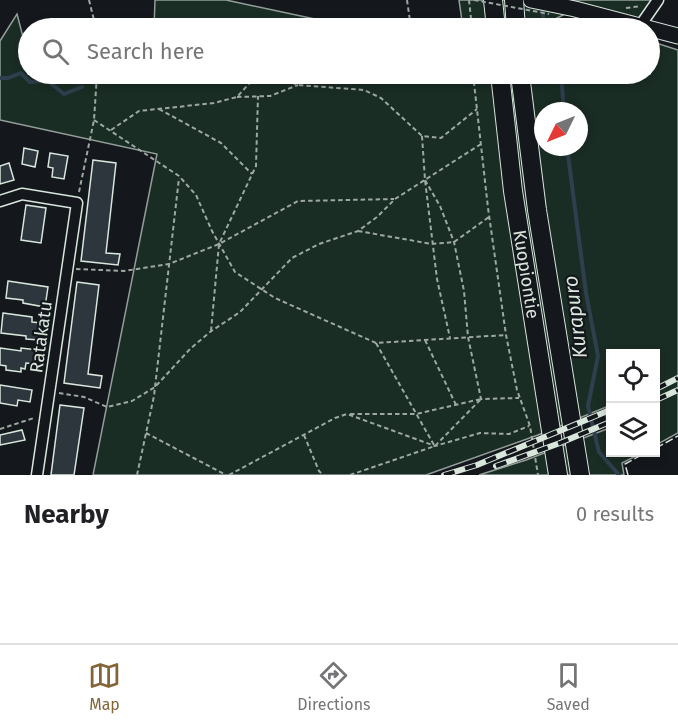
<!DOCTYPE html>
<style>
body{margin:0;font-family:"Fira Sans",sans-serif;background:#f2f2f2;color:#202124}
.controls{position:absolute;right:18px;bottom:18px;display:grid;overflow:hidden;border-radius:0px;box-shadow:0 3px 9px #0003}
.controls button{width:54px;height:54px;display:grid;place-items:center;padding:0;border:0;border-bottom:2px solid #e0e0e0;background:#fff;color:#202124;font:30px sans-serif}
.compass{position:absolute;left:534px;top:102px;width:54px;height:54px;border-radius:50%;background:#fff;box-shadow:0 3px 9px #0003;rotate:227deg}
.list{margin:0;padding:0;list-style:none}
h2{display:flex;justify-content:space-between;align-items:center;height:78px;margin:0;padding:0 24px;font-size:26px}
h2 small{font-size:20px;font-weight:400;color:#757577}
.icon{flex:none;width:33px;height:33px;fill:none;stroke:currentColor;stroke-width:2;stroke-linecap:round;stroke-linejoin:round}
.map{position:relative;flex:none;width:678px;height:475px;overflow:hidden}
.search{position:absolute;background:#fff;box-shadow:0 3px 9px #0003;left:18px;right:18px;top:18px;height:66px;display:flex;align-items:center;gap:15px;box-sizing:border-box;padding:0 21px;border-radius:33px;color:#757577;font-size:22px}
.sheet{height:168px;background:#fff}
nav{display:flex;justify-content:space-around;align-items:center;box-sizing:border-box;height:84px;border-top:2px solid #e0e0e0;background:#fff;font-size:16px;color:#757577}
nav a{display:grid;justify-items:center;gap:3px}
nav .on{color:#846436}
.map>svg:first-child{display:block}
.green{fill:#1a2d24;stroke:#939e99;stroke-width:1.5;fill-rule:evenodd}
.lines{fill:none;stroke-linecap:round;stroke-linejoin:round}
.stream{stroke:#2f3f4d;stroke-width:4}
.building{fill:#2c363c;stroke:#d8e6dc;stroke-width:1.5}
.street-casing{stroke:#d8e6dc;stroke-width:13}
.secondary-casing{stroke:#d8e6dc;stroke-width:17}
.highway-casing{stroke:#d8e6dc;stroke-width:20}
.path{stroke:#9da8a2;stroke-width:2;stroke-dasharray:4.5 3;stroke-linecap:butt}
.street{stroke:#14181c;stroke-width:10}
.secondary{stroke:#14181c;stroke-width:15}
.highway{stroke:#14181c;stroke-width:18}
.rail-casing{stroke:#d8e6dc;stroke-width:6}
.rail{stroke:#14181c;stroke-width:4;stroke-dasharray:11;stroke-linecap:butt}
.path-bridge{stroke:#9da8a2;stroke-width:2;stroke-dasharray:4.5 3;stroke-linecap:butt}
.fence{stroke:#d8e6dc;stroke-width:1.5;stroke-dasharray:8 3;stroke-linecap:butt}
.labels{text-anchor:middle;dominant-baseline:central;stroke-width:4.5;stroke-linejoin:round;paint-order:stroke}
.street-label{font-size:18px;fill:#d8e6dc;stroke:#14181c}
.water-label{font-size:20px;font-style:italic;fill:#d8e6dc;stroke:#14181c}
</style>
<div class="map">
<svg width="678" height="475" viewBox="0 0 678 475">
<rect width="100%" height="100%" fill="#14181c"/>
<!-- green -->
<path class="green" d="M155,0H226L329,22L439,28H154Z
M459,0H658L640,26L575,9L557,18L600,28H463Z
M17,14L28,56V74L68,77L69,74H650V41L678,50V433L656,445V354H610V452L642,453L622,463L624,475H479L526,460L607,429L606,407L538,435L426,475H93L157,154L0,120V41ZM543,111H579V147H543Z"/>
<g class="lines">
<!-- stream -->
<path class="stream" d="M542,5L544,28
M412,74H415
M561,74L564,111
M0,78H8L21,73L30,82L48,81L64,94L82,87
M107,78L117,74
M567,147L586,293L598,356L588,406L599,452L619,475"/>
</g>
<!-- building -->
<path class="building" d="M24,148L38,151L35,167L22,164Z
M50,153L68,156L64,179L52,177L53,168L48,167Z
M93,160L116,163L106,253L120,254L118,265L81,261Z
M9,163L14,180L0,184V166Z
M26,205L46,208L41,243L21,240Z
M8,281L48,287L45,307L23,303V300L6,298Z
M77,282L99,285L88,374L102,376L100,388L64,383Z
M3,313L32,317V322L42,323L39,340L26,339V336L1,333Z
M0,348L21,351V348L38,350L36,364L26,363L25,369L21,368V372L6,370V366L0,365Z
M0,385L32,390L30,402L18,400L17,406L0,403Z
M60,405L84,408L74,475H51Z
M22,430L25,440L0,445V435Z"/>
<g class="lines">
<!-- street casing -->
<g class="street-casing">
<path id="street" d="M640,26L658,0
M0,201L22,194L77,203L37,475"/>
</g>
<!-- secondary casing -->
<g class="secondary-casing">
<path id="secondary" d="M531,0L575,9L678,36"/>
</g>
<!-- highway casing -->
<g class="highway-casing">
<g id="highway">
<path d="M493,0L496,28"/>
<path d="M514,0L516,28"/>
<path id="s1" d="M500,74L513,191L558,475"/>
<path d="M520,74L537,210L580,475"/>
</g>
</g>
<!-- path -->
<path class="path" d="M89,0L96,28
M407,0L411,28
M469,0L472,28
M626,8L641,6
M271,74L298,85L364,90L381,98L422,136L441,138L477,109
M463,74L474,77
M473,74L488,208L506,335L517,390L530,426L538,475
M237,97L270,96L298,85
M159,109L221,143L252,174
M94,120L179,176L196,195L212,231L235,272L275,298L376,343L506,335
M111,130L139,111L214,103L237,97L255,77L263,74
M422,136L425,180L437,279L450,338
M425,180L440,206L454,242L464,291L468,337L481,399L519,398
M79,192L94,120L97,74
M358,231L432,244L454,242L489,217
M76,269L124,271L169,264L219,244L298,201L394,199
M211,331L219,244L256,166L258,96
M425,340L456,405
M376,343L434,445
M59,393L84,397L107,407L132,401L155,387L190,349L210,332L240,312L292,258L319,244L358,231L377,217L395,199L481,144
M350,414H416L481,399
M0,429L34,418
M146,433L226,475
M304,435L319,471L323,475
M137,475L154,396L179,178
M229,475L335,418L347,414L435,446L480,433L509,434L529,426
M350,475L435,446L481,399"/>
<!-- street -->
<use href="#street" class="street"/>
<!-- secondary -->
<use href="#secondary" class="secondary"/>
<!-- highway -->
<use href="#highway" class="highway"/>
<!-- rail casing -->
<g class="rail-casing">
<path id="rail" d="M656,389L678,378
M656,400L678,390
M496,466L560,443L610,422
M444,475L477,465L610,410"/>
</g>
<!-- rail -->
<use href="#rail" class="rail"/>
<!-- path-bridge -->
<path class="path-bridge" d="M474,0L549,14"/>
<!-- fence -->
<path class="fence" d="M656,448L678,436
M628,475L625,464L647,452"/>
</g>
<g class="labels">
<!-- street labels -->
<g class="street-label">
<text stroke="none"><textPath href="#s1" startOffset="202">Kuopiontie</textPath></text>
<text transform="translate(41 337) rotate(-82)">Ratakatu</text>
</g>
<!-- water labels -->
<g class="water-label">
<text transform="translate(575 317) rotate(-97)">Kurapuro</text>
</g>
</g>
</svg>
<div class="controls">
<button><svg class="icon" aria-label="locate" viewBox="0 0 24 24"><circle cx="12" cy="12" r="6"/><path d="M12 2v4M12 18v4M2 12h4M18 12h4"/></svg></button>
<button><svg class="icon" aria-label="layers" viewBox="0 0 24 24"><path d="M12 4l9 5-9 5-9-5zM3 14l9 5 9-5"/></svg></button>
</div>
<svg class="compass" viewBox="-18 -18 36 36"><path d="M0-13l5 13h-10z" fill="#e53935"/><path d="M0 13l5-13h-10z" fill="#757577"/></svg>
<div class="search"><svg class="icon" aria-label="search" viewBox="0 0 24 24"><circle cx="10" cy="10" r="6"/><path d="M15 15l6 6"/></svg>Search here</div>
</div>
<section class="sheet">
<h2>Nearby<small>0 results</small></h2>
<ul class="list">
</ul>
</section>
<nav>
<a class="on"><svg class="icon" aria-label="map" viewBox="0 0 24 24"><path d="M3 6l6-2 6 2 6-2v14l-6 2-6-2-6 2zM9 4v14M15 6v14"/></svg>Map</a>
<a><svg class="icon" aria-label="directions" viewBox="0 0 24 24"><path d="M12 3l9 9-9 9-9-9zM9 14v-3h6M13 9l2 2-2 2"/></svg>Directions</a>
<a><svg class="icon" aria-label="saved" viewBox="0 0 24 24"><path d="M7 4h10v16l-5-4-5 4z"/></svg>Saved</a>
</nav>
